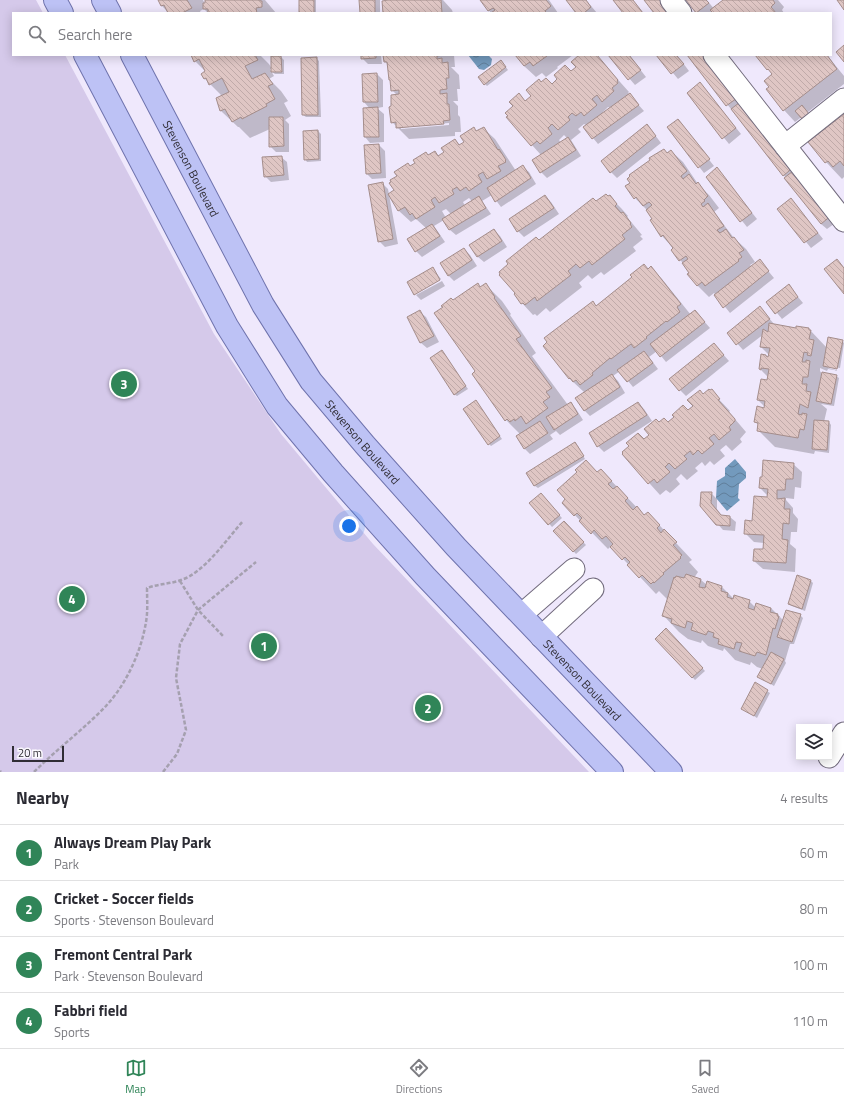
<!DOCTYPE html>
<meta charset="utf-8">
<style>
body{margin:0;font-family:"Titillium Web",sans-serif;background:#f7f7f7;color:#2b2b33}
.controls{position:absolute;right:12px;bottom:12px;display:grid;overflow:hidden;border-radius:0px;box-shadow:0 2px 10px #0003}
.controls button{width:36px;height:36px;display:grid;place-items:center;padding:0;border:0;border-bottom:1px solid #e1e1e2;background:#fff;color:#2b2b33;font:20px sans-serif}
.scale{position:absolute;left:12px;bottom:10px;width:52px;box-sizing:border-box;padding-left:4px;border:2px solid #302d35;border-top:0;font-size:11px;line-height:14px;white-space:nowrap;color:#302d35;-webkit-text-stroke:3px #faf8fd;paint-order:stroke}
.you{position:absolute;left:349px;top:526px;width:14px;height:14px;margin:-10px;border:3px solid #fff;border-radius:50%;background:#1a73e8;box-shadow:0 0 0 6px #1a73e833}
.badge{display:grid;place-items:center;width:26px;height:26px;border-radius:50%;background:#308558;color:#fff;font-size:13px;font-weight:700}
.pin{position:absolute;translate:-50% -50%;border:2px solid #fff;box-shadow:0 1px 4px #0006}
.list{margin:0;padding:0;list-style:none}
h2{display:flex;justify-content:space-between;align-items:center;height:52px;margin:0;padding:0 16px;font-size:17px}
h2 small{font-size:13px;font-weight:400;color:#7c7c81}
.list li{display:grid;grid-template-columns:26px 1fr auto;gap:12px;align-items:center;box-sizing:border-box;height:56px;padding:0 16px;border-top:1px solid #e1e1e2}
.list b{display:block;font-size:15px;white-space:nowrap}
.list p{margin:0;font-size:13px;white-space:nowrap;color:#7c7c81}
.list em{font-size:13px;font-style:normal;color:#7c7c81}
.icon{flex:none;width:22px;height:22px;fill:none;stroke:currentColor;stroke-width:2;stroke-linecap:round;stroke-linejoin:round}
.map{position:relative;flex:none;width:844px;height:772px;overflow:hidden}
.search{position:absolute;background:#fff;box-shadow:0 2px 10px #0003;left:12px;right:12px;top:12px;height:44px;display:flex;align-items:center;gap:10px;box-sizing:border-box;padding:0 14px;border-radius:0px;color:#7c7c81;font-size:15px}
.sheet{height:276px;background:#fff}
nav{display:flex;justify-content:space-around;align-items:center;box-sizing:border-box;height:56px;border-top:1px solid #e1e1e2;background:#fff;font-size:11px;color:#7c7c81}
nav a{display:grid;justify-items:center;gap:2px}
nav .on{color:#308558}
.map>svg:first-child{display:block}
.park{fill:#d5c9ea}
.water{fill:url(#water-waves)}
.shadow{fill:#0003;fill-rule:evenodd}
.building{fill:url(#building-back-hatch);stroke:#a48d8b}
.lines{fill:none;stroke-linecap:round;stroke-linejoin:round}
.minor-casing{stroke:#726b7d;stroke-width:23}
.major-casing{stroke:#6f73ad;stroke-width:24}
.path{stroke:#a5a0af;stroke-width:2.5;stroke-dasharray:4 2;stroke-linecap:butt}
.minor{stroke:#fff;stroke-width:21}
.major{stroke:#bdc2f5;stroke-width:22}
.labels{text-anchor:middle;dominant-baseline:central;stroke-width:3;stroke-linejoin:round;paint-order:stroke}
.street-label{font-size:12px;fill:#302d35;stroke:#faf8fd}
</style>
<div class="map">
<svg width="844" height="772" viewBox="0 0 844 772">
<defs>
<pattern id="water-waves" width="16" height="10" patternUnits="userSpaceOnUse"><rect width="16" height="10" fill="#739abd"/><path d="M0 5q4-4 8 0t8 0" fill="none" stroke="#5f7e9a"/></pattern>
<pattern id="building-back-hatch" width="6" height="6" patternUnits="userSpaceOnUse"><rect width="6" height="6" fill="#dfc6c4"/><path d="M-1 5l2 2M0 0l6 6M5-1l2 2" fill="none" stroke="#c0aaa9"/></pattern>
</defs>
<rect width="100%" height="100%" fill="#efe8fc"/>
<!-- park -->
<path class="park" d="M0,0H36L43,13H13V55H65L214,334L281,434L373,544L589,772H0Z"/>
<!-- water -->
<path class="water" d="M468,55H488L492,59L491,65L484,70L479,69Z
M735,459L746,472V478L739,484L738,498L740,500L727,511L716,498L717,481L725,476V468Z"/>
<!-- shadow -->
<path class="shadow" d="M159,0H203L206,6V0H265L276,13H208L204,9L200,11L201,13H169L162,6Z
M300,0H316V13H300Z
M360,0H380V13H361Z
M389,0H443L452,10L453,13H384Z
M481,0H549L558,13H491Z
M567,0H586L597,13H578Z
M687,0H707L714,9L725,0H778L784,7L782,10L784,13H697Z
M192,55H260L269,64L272,69H270L274,76L269,79L281,91L288,101L284,103L291,116L285,120L289,124V152H276L270,146V129L250,138L239,127H238L221,111L217,99L222,96L205,79L202,74L206,72L195,61Z
M362,55H381L382,64H368L362,58Z
M384,55H454L455,67H451L459,75L460,89H457L458,101H453L458,106V115L460,117L461,132H455V136L409,139L392,122L397,95L392,90L388,65L385,61ZM449,123V125L401,129V127Z
M517,55H573L557,67L558,68L546,77L542,73L536,77L524,66Z
M580,55H596L629,92L628,93L644,111L598,144L584,127L586,125L584,124L578,129L581,132L571,140L581,156L547,178L541,172V155L532,145L514,106L519,95L526,102L533,96L541,83L552,85L571,73L577,67ZM608,107L610,108L604,113L603,112ZM564,135L567,138L561,143L559,140Z
M609,55H629L646,77L635,85Z
M658,55H677L689,71L678,79Z
M688,55H709L838,221L827,229L821,224L786,178Z
M756,55H827L844,76V84L795,122L784,110L767,89L770,87L773,75Z
M281,57L284,60V74H275L272,72Z
M316,58L319,61L321,117H306L303,115Z
M503,63L508,70L487,86L485,84Z
M377,74L383,80V107L377,108L384,114V142L370,143L365,137L370,109L364,102Z
M700,83L741,134L729,144L688,93Z
M844,115V177L842,179L826,162Z
M678,120L714,166L704,173L668,127Z
M483,128L495,139L516,171L523,167L529,172L536,184L501,207L492,195L482,201L491,214L456,235L450,230L444,220L434,226L445,242L422,257L416,251L426,228L416,219L411,222L399,211L389,195L396,191L410,167L416,163L426,153L429,156L435,152L439,156L445,152L455,140L461,146L465,143L474,129L477,132ZM469,198L472,201L465,206L463,202ZM446,209L451,214L446,218L442,211Z
M318,131L321,134V161L307,162L305,159Z
M652,131L661,143L617,178L611,172Z
M379,145L385,151L386,178L372,179L367,174Z
M671,151L683,162L698,184L709,195L719,208L714,212L734,238L746,249L755,262L750,265L752,267L760,261L774,278L730,313L714,293L709,297L697,285L684,264L680,260L674,249L662,236L653,219L647,210L635,198L627,186Z
M281,157L287,162L289,180L271,182L265,176Z
M717,169L757,219L747,227L707,177Z
M382,183L388,189L398,244L385,247L379,241Z
M545,196L551,202L559,214L524,237L518,231L510,219Z
M610,197L621,208L628,216L627,217L642,235L640,236L643,239L633,247L636,251L604,275L601,272L592,279L588,275L579,283L582,287L550,312L546,308L537,316L535,314L533,315L522,303L539,241L596,202Z
M796,205L823,239L811,248L779,209Z
M494,230L500,236L507,247L484,262L478,257L471,245Z
M464,249L470,255L477,266L454,281L448,275Z
M651,268L662,279L691,315L695,311L710,328L666,362L657,351L649,357L658,369L633,387L620,371L613,376L618,381L625,393L590,416L584,410L585,393L570,379L544,346Z
M433,269L441,279L415,293V295L408,283Z
M442,281L445,286L421,300L416,295Z
M477,284L481,288L486,285L502,301L511,314L510,315L536,353L532,356L568,405L571,403L576,409L583,420L560,435L556,431L550,435L553,439L530,454L524,448L520,434L506,420L476,372L453,301Z
M789,286L803,303L782,319L768,302Z
M760,308L775,325L797,329H809L827,348L842,341L844,343L840,368L828,366V368L840,371L828,369L827,371L820,368V371L822,374L836,376L839,378L834,406L821,404L827,409L824,422H829L831,425L829,453L815,451L814,454L775,447L758,430L759,425L755,422L765,407L758,400L768,377L760,369L766,356L769,359V355L761,347L764,334L743,350L728,333Z
M420,312L426,317L439,342L427,348L421,343L408,318Z
M714,344L729,361L686,396L680,390Z
M444,354L468,389L457,396L454,394Z
M711,391L730,411L729,412L746,432L740,439L742,442L732,451L726,445L720,450L725,456L714,465L710,461L705,466L702,462L695,468L698,471L687,480L681,474L676,479L680,484L670,493L666,490L660,495L623,454L644,440L659,424L668,423L688,411L704,395Z
M638,403L644,409L652,421L604,452L598,446Z
M478,404L502,439L491,446L489,444Z
M578,446L585,459L538,488L535,486L528,473Z
M793,464L802,472L801,488L795,487L794,499L786,498V500L793,508V513L798,519L797,532H791L790,544L796,549L795,572L763,569L754,561L764,550L765,543L754,542L745,533L768,498V496L760,488L763,478Z
M601,470L645,516L648,513L692,560L689,562L698,572L694,578L701,580L707,585L708,582L722,587L734,599L749,601L755,607L771,608L784,621L800,615L803,618L794,644H790L785,661L786,663L774,686L759,677L763,669L757,667L751,662L750,665L735,660L724,648L723,651L708,646L702,640L701,643L688,639L679,632L663,615L668,600L659,591L656,594L611,546L608,549L563,503Z
M711,493L717,499V509L722,516L730,517L736,522L735,531L723,530L701,505Z
M543,497L562,518L552,527L531,503Z
M564,522L586,545L576,554L555,531Z
M797,577L811,581L813,583L805,611L792,606L789,604Z
M666,630L705,671L695,680L656,639Z
M755,684L770,693L757,718L742,708Z"/>
<!-- building -->
<path class="building" d="M158,0H187L192,8L182,13H168L164,5L161,6Z
M205,0H260V1H262V7L256,8L257,13H208V9H203V3H205Z
M299,0H314V13H299Z
M359,0H375V13H360Z
M388,0H441L442,13H383L382,1Z
M480,0H546L551,6L545,11L547,13H491L495,10L493,8L488,11Z
M566,0H586L591,7L584,13H576Z
M613,0H633L643,13H623Z
M644,0H664L675,13H654Z
M686,0H706L709,3L696,13Z
M723,0H773L775,3L771,7L776,13H713L710,10Z
M837,0H844V10Z
M844,45V62L836,52Z
M191,55H255L258,60L245,66L252,79L265,73L273,84L268,86L275,99L266,104L267,106L242,119L241,117L232,122L225,109L220,111L216,98L229,92L222,78L209,85L206,78L204,79L201,74L205,71L199,59L194,62Z
M361,55H376V58L361,59Z
M383,55H444L437,56V59L442,58V63L448,62L449,78H446L447,89L440,90V94L447,93V104H449L450,120L443,121L444,124L396,128V122L391,123L389,107L391,106V95L399,94V90L391,91L390,80H389L387,62H384Z
M515,55H546L547,56L533,66L530,62L524,66Z
M579,55H597L618,80L617,81L618,83L612,88L614,91L602,102L597,95L592,99L597,105L584,116L581,112L576,116L572,113L568,117L570,120L558,130L552,124L548,128L552,134L540,144L537,141L531,146L506,117L508,116L505,113L513,106L509,102L519,93L525,101L531,96L526,90L539,79L541,82L546,78L552,84L557,79L554,75L565,65L571,71L576,67L571,62Z
M608,55H629L641,70L628,80Z
M656,55H676L684,64L671,74Z
M687,55H708L740,96L726,106Z
M755,55H827L837,69L783,111L766,89L769,87L764,81L772,74L768,69L767,70Z
M271,56H281L282,72H271Z
M317,57L318,115H302L301,58Z
M501,60L506,67L484,85L478,77Z
M377,73L378,102H363L362,74Z
M700,82L736,128L722,139L687,93Z
M630,93L639,105L592,139L583,127Z
M743,100L795,166L783,176L731,109Z
M802,105L809,114L802,119L795,111Z
M378,107L379,137H364L363,108Z
M844,114V166L840,161L833,167L828,161L825,163L808,142Z
M269,117H283L284,146L269,147Z
M678,119L710,159L698,168L667,127Z
M647,124L656,136L610,173L601,161Z
M474,127L476,131L484,127L498,150L499,149L506,160L505,161L506,162L498,166L501,171L487,179L483,172L478,175L482,182L469,191L466,187L460,191L457,187L452,190L454,194L439,203L435,197L431,200L435,207L416,219L412,213L410,215L405,207L398,211L388,194L394,190L389,183L391,182L390,180L397,176L394,172L408,163L410,166L415,163L413,160L426,152L428,155L435,151L438,156L444,152L441,148L455,139L459,145L464,142L460,136Z
M318,130L319,159L304,160L303,131Z
M568,137L576,150L540,173L532,160Z
M379,144L381,173L366,174L364,145Z
M664,149L667,153L671,150L687,171L681,176L683,179L689,174L696,184L698,182L708,196L704,200L705,201L701,204L703,207L708,203L724,226L717,230L720,233L726,229L732,238L734,237L744,250L739,253L742,257L738,260L739,261L705,286L702,282L697,286L687,274L689,273L682,263L688,259L686,256L679,261L671,250L673,248L663,235L661,237L650,220L652,219L646,210L652,205L649,202L643,206L636,197L634,199L625,186L630,183L627,179L630,176L629,175L650,160L649,158Z
M282,156L284,175L264,177L262,157Z
M523,165L531,178L495,202L487,188Z
M717,167L752,213L740,222L706,177Z
M797,168L833,214L821,224L784,178Z
M383,182L393,239L378,242L368,185Z
M606,194L608,196L610,195L617,204L615,206L621,213L623,212L631,223L630,224L632,227L622,235L625,239L592,265L589,261L580,268L576,264L568,271L571,275L537,301L535,297L525,305L523,303L521,304L514,294L515,293L499,275L500,274L499,272L508,264L506,261L536,237L539,240L593,198L596,201Z
M545,195L554,208L517,232L509,219Z
M479,196L486,208L449,230L442,219Z
M791,198L818,233L804,243L777,209Z
M432,224L440,236L415,252L407,239Z
M494,229L502,241L477,257L469,245Z
M464,248L472,260L448,276L440,263Z
M760,259L769,271L723,308L714,295Z
M837,259L844,268V294L824,269Z
M644,264L648,269L651,266L681,304L677,307L680,312L667,322L666,321L646,337L647,338L634,348L631,344L611,359L610,358L592,373L593,375L580,385L576,380L573,382L570,378L569,379L543,346L547,342L544,338L593,301L596,306L632,277L630,275Z
M433,267L440,280L414,295L407,282Z
M478,283L480,287L486,283L495,297L494,298L521,336L516,339L552,388L546,392L550,397L543,402L548,408L526,424L521,416L515,421L514,419L510,422L507,419L505,421L472,374L475,371L434,313L443,307L441,306L451,298L453,300Z
M789,284L798,297L775,314L766,302Z
M760,306L770,319L736,345L727,333Z
M420,310L434,336L420,343L407,317Z
M695,310L705,322L660,357L650,344Z
M769,323L796,328V326L809,328V330H811L809,339L814,340L811,356L807,355L808,353L804,352L802,362H806V360L810,361L808,377H803L802,384H807L806,391L811,392L808,408L800,404L798,414L802,415V413L807,414L804,430L800,429L798,438L757,431L758,423L754,422L757,406L764,408L765,401L757,400L761,379L767,380L769,369L761,368V370L759,369L761,354L766,355V356L768,357L770,348L760,347L763,329L768,332Z
M828,337L843,340L837,369L823,366Z
M714,343L724,355L679,391L669,379Z
M442,350L466,386L454,395L430,358Z
M644,351L653,363L627,382L617,370Z
M822,372L837,375L831,404L816,401Z
M612,374L620,387L584,411L575,398Z
M709,389L710,390L712,389L720,399L718,400L735,419V421L729,427L731,430L719,440L714,434L709,438L714,444L702,454L698,450L693,455L690,451L684,456L687,459L675,469L669,463L665,467L670,472L657,483L654,479L648,484L622,454L623,453L622,452L629,446L626,443L638,433L644,439L649,435L644,429L656,419L659,422L664,418L668,422L674,417L672,415L683,405L688,410L693,406L687,400L700,390L703,394Z
M476,400L500,436L488,445L463,409Z
M571,402L578,414L554,430L546,417Z
M638,402L647,415L597,447L589,433Z
M814,420L829,421L827,450L812,449Z
M540,421L548,433L524,449L516,436Z
M575,442L584,456L534,486L526,473Z
M586,460L597,472L601,469L612,481L608,484L613,489L617,486L628,498L625,501L633,510L637,506L644,515L648,512L660,525L657,528L661,533L664,529L677,542L673,545L682,555L680,557L681,558L663,573L664,574L654,583L653,582L651,584L642,575L639,578L627,565L630,562L625,557L622,560L610,547L613,544L606,536L602,539L594,530L591,534L579,521L582,518L577,513L574,516L562,503L565,499L557,490L577,472L575,470Z
M763,460L794,463L793,479H786L785,490H777V499L785,498L784,509H790L789,524L783,523L782,539L788,540L786,563L753,561L754,549H763L764,535L744,534L745,520L752,521L754,496L767,497L768,489L759,488L760,477H762Z
M701,492H712L711,503L721,515L730,516V526L716,525L700,506Z
M541,493L560,515L548,525L529,503Z
M564,521L584,542L573,552L553,531Z
M686,574L701,579L699,587L705,588L707,581L722,586L721,591L728,593L727,597L733,599L734,595L750,600L748,608L754,610L756,603L771,608L770,612L778,614L777,616H779L775,629L773,628L766,655L757,652L755,656L739,651L742,643L736,642L734,649L718,644L719,639L713,637L714,633L708,631L706,635L691,630L693,623L687,621L685,628L671,623L672,619L662,616L674,577L675,578L676,576L684,578Z
M797,575L811,580L802,609L788,604Z
M786,610L801,614L792,642L777,637Z
M666,628L703,668L692,678L655,639Z
M771,652L784,659L771,684L757,677Z
M755,682L768,690L754,716L741,709Z"/>
<g class="lines">
<!-- minor casing -->
<g class="minor-casing">
<path id="minor" d="M671,0L681,13
M714,55L844,221
M785,146L844,99
M521,615L574,569
M541,637L593,589
M829,757L844,733"/>
</g>
<!-- major casing -->
<g class="major-casing">
<g id="major">
<path d="M55,0L62,13"/>
<path d="M103,0L110,13"/>
<path d="M85,55L227,326L277,406L333,473L425,576L612,772"/>
<path id="s1" d="M132,55L263,305L311,381L365,445L456,547L671,772"/>
</g>
</g>
<!-- path -->
<path class="path" d="M180,581L198,610L223,636
M0,771L1,772
M34,772C57,749 84,729 106,706C127,683 141,652 146,622C148,611 147,599 147,588C158,584 170,584 181,580C204,573 227,539 243,521
M163,772L177,754L186,730L176,678L180,644L198,610L256,562"/>
<!-- minor -->
<use href="#minor" class="minor"/>
<!-- major -->
<use href="#major" class="major"/>
</g>
<g class="labels">
<!-- street labels -->
<g class="street-label">
<text stroke="none"><textPath href="#s1" startOffset="128">Stevenson Boulevard</textPath></text>
<text stroke="none"><textPath href="#s1" startOffset="452">Stevenson Boulevard</textPath></text>
<text stroke="none"><textPath href="#s1" startOffset="776">Stevenson Boulevard</textPath></text>
</g>
</g>
</svg>
<div class="controls">
<button><svg class="icon" aria-label="layers" viewBox="0 0 24 24"><path d="M12 4l9 5-9 5-9-5zM3 14l9 5 9-5"/></svg></button>
</div>
<div class="scale">20 m</div>
<div class="you"></div>
<div class="pin badge" style="left:264px;top:646px">1</div>
<div class="pin badge" style="left:428px;top:708px">2</div>
<div class="pin badge" style="left:124px;top:384px">3</div>
<div class="pin badge" style="left:72px;top:599px">4</div>
<div class="search"><svg class="icon" aria-label="search" viewBox="0 0 24 24"><circle cx="10" cy="10" r="6"/><path d="M15 15l6 6"/></svg>Search here</div>
</div>
<section class="sheet">
<h2>Nearby<small>4 results</small></h2>
<ul class="list">
<li><span class="badge">1</span><div><b>Always Dream Play Park</b><p>Park</p></div><em>60 m</em></li>
<li><span class="badge">2</span><div><b>Cricket - Soccer fields</b><p>Sports · Stevenson Boulevard</p></div><em>80 m</em></li>
<li><span class="badge">3</span><div><b>Fremont Central Park</b><p>Park · Stevenson Boulevard</p></div><em>100 m</em></li>
<li><span class="badge">4</span><div><b>Fabbri field</b><p>Sports</p></div><em>110 m</em></li>
</ul>
</section>
<nav>
<a class="on"><svg class="icon" aria-label="map" viewBox="0 0 24 24"><path d="M3 6l6-2 6 2 6-2v14l-6 2-6-2-6 2zM9 4v14M15 6v14"/></svg>Map</a>
<a><svg class="icon" aria-label="directions" viewBox="0 0 24 24"><path d="M12 3l9 9-9 9-9-9zM9 14v-3h6M13 9l2 2-2 2"/></svg>Directions</a>
<a><svg class="icon" aria-label="saved" viewBox="0 0 24 24"><path d="M7 4h10v16l-5-4-5 4z"/></svg>Saved</a>
</nav>
